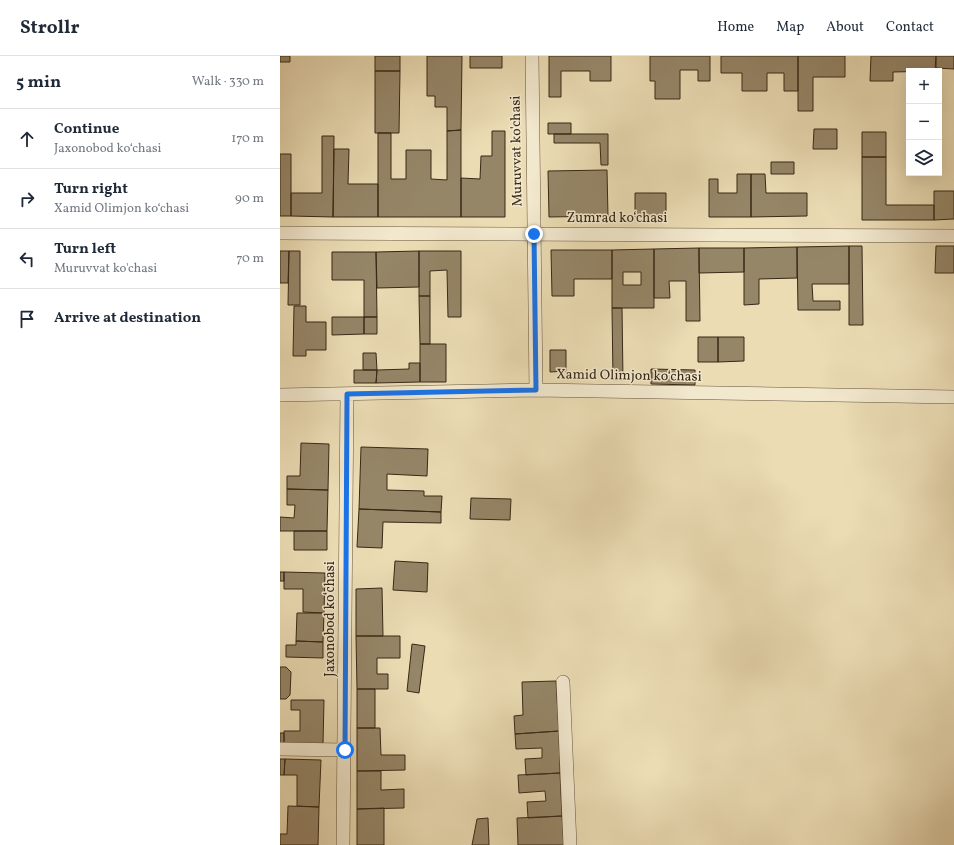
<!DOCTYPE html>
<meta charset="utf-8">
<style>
body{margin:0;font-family:Vollkorn,serif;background:#f2f2f3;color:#1f2937}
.controls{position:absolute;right:12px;top:12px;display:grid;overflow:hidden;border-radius:0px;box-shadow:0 4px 16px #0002}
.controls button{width:36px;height:36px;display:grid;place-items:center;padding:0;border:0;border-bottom:1px solid #e0e1e3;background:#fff;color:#1f2937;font:20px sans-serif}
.stop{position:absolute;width:12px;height:12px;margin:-9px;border:3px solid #1a73e8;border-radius:50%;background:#fff}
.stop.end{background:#1a73e8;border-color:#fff;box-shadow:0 1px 4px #0008}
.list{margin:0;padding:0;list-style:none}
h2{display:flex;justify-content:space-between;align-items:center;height:52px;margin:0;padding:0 16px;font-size:17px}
h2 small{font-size:13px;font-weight:400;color:#747a83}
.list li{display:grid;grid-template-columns:26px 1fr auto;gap:12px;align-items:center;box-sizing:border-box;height:60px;padding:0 16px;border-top:1px solid #e0e1e3}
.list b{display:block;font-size:15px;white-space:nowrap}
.list p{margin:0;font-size:13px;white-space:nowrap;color:#747a83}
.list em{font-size:13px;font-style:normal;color:#747a83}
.icon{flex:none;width:22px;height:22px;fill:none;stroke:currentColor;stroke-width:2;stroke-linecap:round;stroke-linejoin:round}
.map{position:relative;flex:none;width:674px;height:789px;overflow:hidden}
header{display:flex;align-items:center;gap:24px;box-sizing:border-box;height:56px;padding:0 20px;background:#fff;border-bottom:1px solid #e0e1e3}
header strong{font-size:19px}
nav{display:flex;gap:22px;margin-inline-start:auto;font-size:14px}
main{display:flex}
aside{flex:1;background:#fff}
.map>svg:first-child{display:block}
.building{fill:#958668;stroke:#382815;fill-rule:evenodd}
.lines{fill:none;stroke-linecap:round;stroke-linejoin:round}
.street-casing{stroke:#65553d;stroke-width:14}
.street{stroke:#f2e8ce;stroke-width:13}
.route{stroke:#1a73e8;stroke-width:5}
.labels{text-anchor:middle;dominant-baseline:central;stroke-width:3;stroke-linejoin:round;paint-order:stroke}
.street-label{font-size:14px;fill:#382815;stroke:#f2e8ce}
</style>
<header>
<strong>Strollr</strong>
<nav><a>Home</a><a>Map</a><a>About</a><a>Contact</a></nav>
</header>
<main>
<aside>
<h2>5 min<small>Walk · 330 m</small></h2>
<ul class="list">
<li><svg class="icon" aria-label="ahead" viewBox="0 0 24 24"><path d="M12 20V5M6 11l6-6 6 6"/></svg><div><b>Continue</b><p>Jaxonobod koʻchasi</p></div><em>170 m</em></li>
<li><svg class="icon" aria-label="right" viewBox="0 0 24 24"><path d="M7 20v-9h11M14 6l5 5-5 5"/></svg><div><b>Turn right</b><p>Xamid Olimjon koʻchasi</p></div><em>90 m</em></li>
<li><svg class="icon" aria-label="left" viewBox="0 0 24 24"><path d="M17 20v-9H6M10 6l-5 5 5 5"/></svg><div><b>Turn left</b><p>Muruvvat ko'chasi</p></div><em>70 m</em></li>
<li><svg class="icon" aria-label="arrive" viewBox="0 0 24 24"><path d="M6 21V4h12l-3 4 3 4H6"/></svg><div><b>Arrive at destination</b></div></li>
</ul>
</aside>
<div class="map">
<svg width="674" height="789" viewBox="0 0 674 789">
<rect width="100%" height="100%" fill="#ebdcb4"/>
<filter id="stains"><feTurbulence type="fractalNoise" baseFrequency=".005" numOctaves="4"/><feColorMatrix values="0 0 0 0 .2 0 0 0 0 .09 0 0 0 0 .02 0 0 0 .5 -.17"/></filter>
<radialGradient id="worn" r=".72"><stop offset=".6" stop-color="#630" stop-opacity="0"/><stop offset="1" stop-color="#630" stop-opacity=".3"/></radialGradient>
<!-- building -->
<path class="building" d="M0,0H10V6H0Z
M95,0H120V15H95Z
M147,0H182L181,74L167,75V51H155V40H147Z
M190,0H222V12H190Z
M269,0H331V25H310V15H281V41H269Z
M370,0H430V25H418V14H400V43H375V25H370Z
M441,0H518V35H504V17H487V35H462V17H441Z
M518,0H565V21H533V55H518Z
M591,0H656L655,15L613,16V25H590Z
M656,0H674V13L656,12Z
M95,15H120L119,77H95Z
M268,67H291V78H268Z
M534,73H557V93H533Z
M181,74V161H98V77H111V123H126V94H151V123L167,124V75Z
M212,75H225V161H181V122L200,123L201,100H212Z
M582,76H606V101H582Z
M274,78H328V109H321L320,87H274Z
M42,80H54L53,161L11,160V137H42Z
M54,93H69L68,128H98V161H53Z
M0,98H11V160H0Z
M582,101H606V149H654V164H582Z
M491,106H514V118H491Z
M327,114L328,160L269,161L268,115Z
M457,118H471V161H429V123H438V137H457Z
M471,118H485L486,137H527V160L471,161Z
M654,135H674V163L654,164Z
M355,137H386V160L355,161Z
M569,190H582L583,269H569Z
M569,190V228H532L533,245H560V254H518L517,191Z
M656,190H674V217H655Z
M517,191V222L479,223V248L464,249V192Z
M419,192H464V216L419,217Z
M419,192L420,265H406V225H389L390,242H374V193Z
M374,193V252H332V194ZM343,216H361V229H343Z
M271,194H332V223H294V240H272Z
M0,195H9L8,227H0Z
M9,195H20V249H8Z
M139,195H181V261H168L167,214L150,215V240H139Z
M139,195V231L97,232L96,196Z
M52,196H96L97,261H84V224H52Z
M139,240H150V288H140Z
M14,250H26V266H46V294H26V300H13Z
M332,252H342L343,324H333Z
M52,261H84V278L52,279Z
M84,261H97V278H84Z
M418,281H438V306H418Z
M438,281H464V305L438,306Z
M140,288H166V326H140Z
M270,294H286V315L270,316Z
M83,297H96L97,314H83Z
M129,307H140V326L96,327L97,314L129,313Z
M371,313L415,314V329L371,328Z
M74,314H97L96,327H74Z
M21,387L49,388L48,434L7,433V420H20Z
M81,391L148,393L147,420L107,418V434L144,435V440H162L161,456L79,453Z
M7,433L48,434L47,475H0V461L14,462L15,449H7Z
M191,442L231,443L230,464L190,463Z
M79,453L161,456V467L103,466L102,492L77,491Z
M14,475H47V494H14Z
M115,505L148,507L147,536L113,534Z
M0,516H4V525H0Z
M4,516L45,517L44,557L23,556V533H4Z
M102,532L103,580H76V533Z
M17,557H44L43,586L16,585Z
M76,580H120V602H97V618H108V633H77Z
M16,585L43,586V602L6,601V589H16Z
M132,588L145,590L139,637L127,635Z
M0,611H6L11,616L10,639L6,643H0Z
M276,625L279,675L235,678L234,660L243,659L242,626Z
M77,633H95V672H77Z
M11,644H44L43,688L4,687V675H20V654H11Z
M77,672H100L101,699H125V714L77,715Z
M279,675L280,717L246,719L245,703L262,702V692L236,693L235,678Z
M0,677H4V687H0Z
M0,703H5L4,719H0Z
M5,703L41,704L39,751L17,750V719H4Z
M77,715H101V734L124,733V752L77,753Z
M280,717L282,760L248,762L247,746L266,745L265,735L239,737L238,719Z
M8,750L39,751L38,789H0V778H7Z
M104,752V789H77V753Z
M282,760L284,789H238L237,762Z
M208,762L209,789H192L197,763Z"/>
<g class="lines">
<!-- street casing -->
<g class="street-casing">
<path id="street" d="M252,0L256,334
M0,177L674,180
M0,339L256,334L674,341
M283,626L290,789
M0,693L65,694
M63,789L67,338"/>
</g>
<!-- street -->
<use href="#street" class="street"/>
</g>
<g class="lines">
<!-- route -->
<path class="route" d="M65,694L67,338L256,334L254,178"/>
</g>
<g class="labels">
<!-- street labels -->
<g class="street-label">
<text transform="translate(237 95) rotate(-91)">Muruvvat ko'chasi</text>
<text x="337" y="162">Zumrad koʻchasi</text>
<text transform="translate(349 320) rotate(1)">Xamid Olimjon koʻchasi</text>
<text transform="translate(50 563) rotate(-90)">Jaxonobod koʻchasi</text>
</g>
</g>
<rect width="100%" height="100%" filter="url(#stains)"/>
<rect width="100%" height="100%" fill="url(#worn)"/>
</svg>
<div class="controls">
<button>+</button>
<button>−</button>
<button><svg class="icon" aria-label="layers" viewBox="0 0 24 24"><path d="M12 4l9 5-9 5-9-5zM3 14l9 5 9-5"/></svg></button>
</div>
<div class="stop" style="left:65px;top:694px"></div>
<div class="stop end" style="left:254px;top:178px"></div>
</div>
</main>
